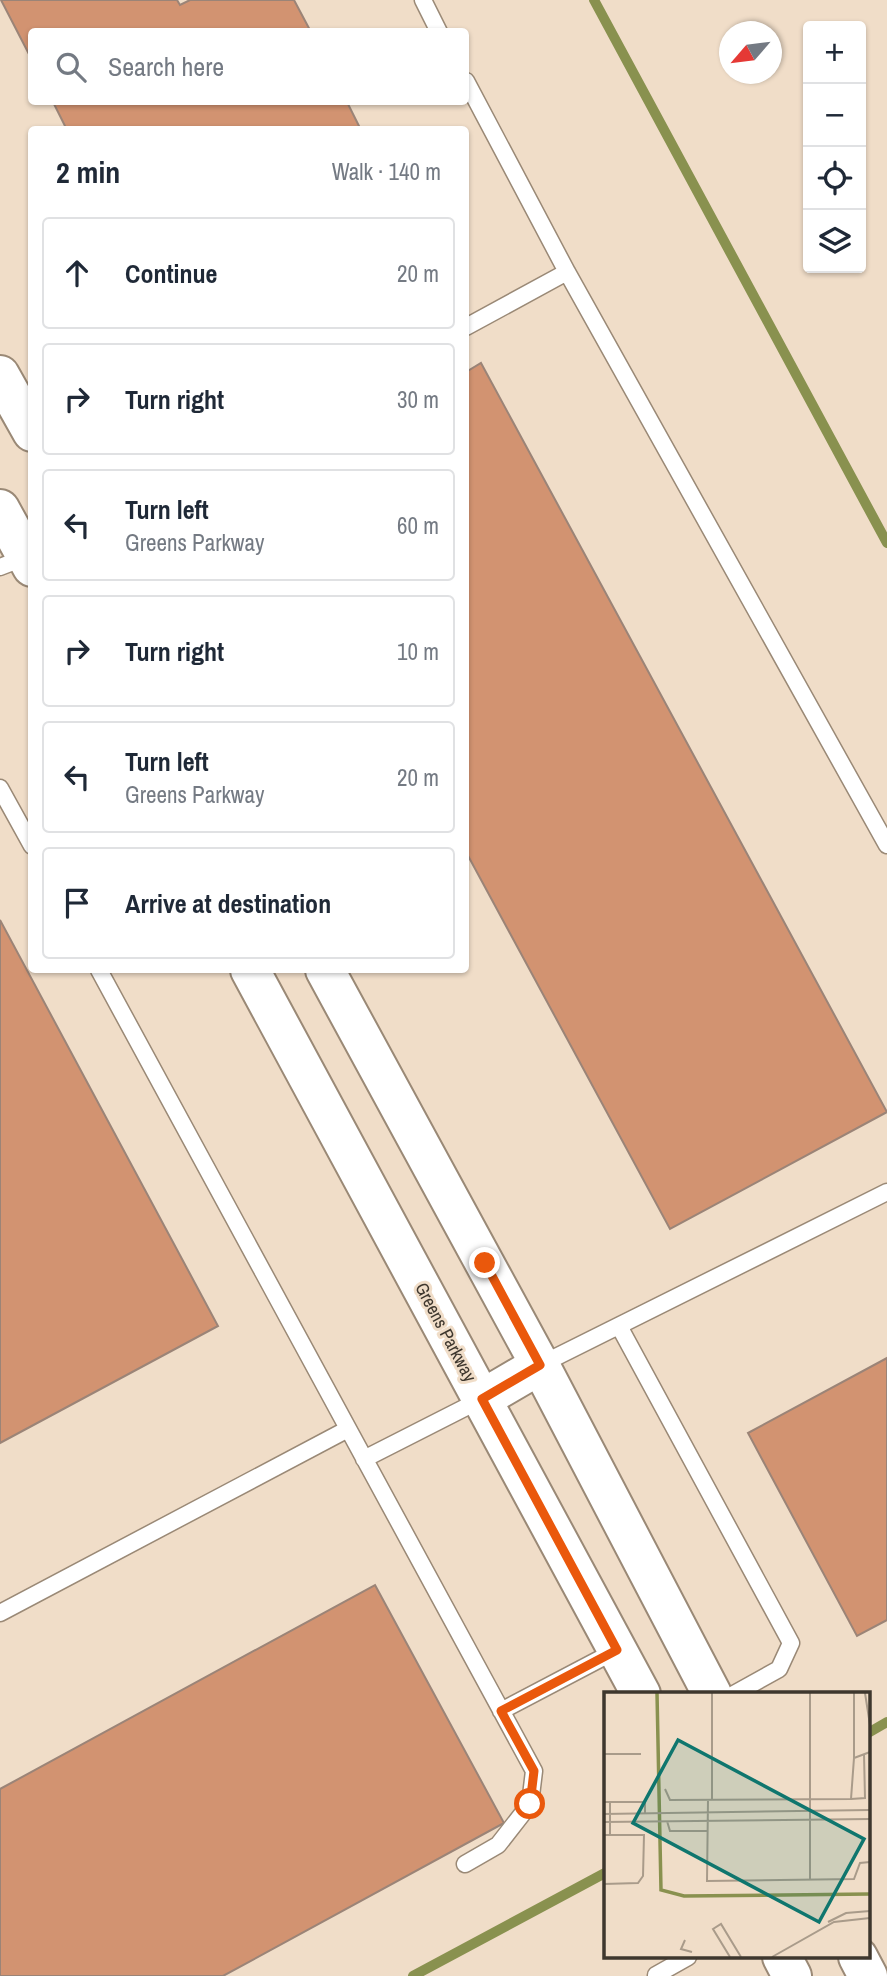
<!DOCTYPE html>
<meta charset="utf-8">
<style>
body{margin:0;font-family:"Archivo Narrow",sans-serif;background:#f2f2f3;color:#1f2937}
.controls{position:absolute;right:21px;top:21px;display:grid;overflow:hidden;border-radius:7px;box-shadow:0 2px 5px #0004}
.controls button{width:63px;height:63px;display:grid;place-items:center;padding:0;border:0;border-bottom:2px solid #e0e1e3;background:#fff;color:#1f2937;font:35px sans-serif}
.compass{position:absolute;left:719px;top:21px;width:63px;height:63px;border-radius:50%;background:#fff;box-shadow:0 2px 5px #0004;rotate:242deg}
.stop{position:absolute;width:21px;height:21px;margin:-16px;border:5px solid #ea580c;border-radius:50%;background:#fff}
.stop.end{background:#ea580c;border-color:#fff;box-shadow:0 2px 7px #0008}
.list{margin:0;padding:0;list-style:none}
h2{display:flex;justify-content:space-between;align-items:center;height:91px;margin:0;padding:0 28px;font-size:30px}
h2 small{font-size:23px;font-weight:400;color:#747a83}
.list li{display:grid;grid-template-columns:46px 1fr auto;gap:21px;align-items:center;box-sizing:border-box;height:112px;margin:0 14px 14px;padding:0 14px;border:2px solid #e0e1e3;border-radius:7px}
.list b{display:block;font-size:26px;white-space:nowrap}
.list p{margin:0;font-size:23px;white-space:nowrap;color:#747a83}
.list em{font-size:23px;font-style:normal;color:#747a83}
.icon{flex:none;width:38px;height:38px;fill:none;stroke:currentColor;stroke-width:2;stroke-linecap:round;stroke-linejoin:round}
.map{position:relative;flex:none;width:887px;height:1976px;overflow:hidden}
.search{position:absolute;background:#fff;box-shadow:0 2px 5px #0004;left:28px;top:28px;width:441px;height:77px;display:flex;align-items:center;gap:18px;box-sizing:border-box;padding:0 24px;border-radius:7px;color:#747a83;font-size:26px}
.panel{position:absolute;background:#fff;box-shadow:0 2px 5px #0004;left:28px;top:126px;width:441px;height:847px;border-radius:7px}
.map>svg:first-child{display:block}
.lines{fill:none;stroke-linecap:round;stroke-linejoin:round}
.stream{stroke:#89914f;stroke-width:10}
.building{fill:#d29371;stroke:#9b8477;stroke-width:2}
.lane-casing{stroke:#9a8976;stroke-width:19}
.secondary-casing{stroke:#9a8976;stroke-width:42}
.lane{stroke:#fff;stroke-width:16}
.secondary{stroke:#fff;stroke-width:38}
.route{stroke:#ea580c;stroke-width:9}
.labels{text-anchor:middle;dominant-baseline:central;stroke-width:6;stroke-linejoin:round;paint-order:stroke}
.street-label{font-size:18px;fill:#3e372e;stroke:#f0ddc8}
.inset-river{fill:none;stroke:#89914f;stroke-width:3.5}
.inset-road{fill:none;stroke:#a99b8a;stroke-width:2}
.view{fill:#0f766e;fill-opacity:0.15;stroke:#0f766e;stroke-width:3.5}
.inset-edge{fill:none;stroke:#3e372e;stroke-width:3.5}
</style>
<div class="map">
<svg width="887" height="1976" viewBox="0 0 887 1976">
<rect width="100%" height="100%" fill="#f0ddc8"/>
<g class="lines">
<!-- stream -->
<path class="stream" d="M594,0L887,543
M868,1733L887,1722
M413,1976L605,1873"/>
</g>
<!-- building -->
<path class="building" d="M1,0H177L180,5L190,0H294L311,32H32V60Z
M53,102H347L361,130H67Z
M481,363L887,1112L670,1229L466,852V372Z
M0,920L218,1326L0,1443Z
M887,1358V1620L857,1636L748,1433Z
M375,1585L504,1823L223,1976H0V1789Z"/>
<g class="lines">
<!-- lane casing -->
<g class="lane-casing">
<path id="lane" d="M423,0L439,32
M466,81L567,272L887,845
M466,327L567,272
M0,567L26,557
M0,788L32,846
M99,970L534,1771L530,1804L498,1845L465,1864
M619,1326L791,1643L779,1669L734,1694
M540,1365L887,1192
M364,1459L482,1399
M0,1613L348,1429
M501,1711L617,1650
M657,1976L656,1975L688,1957"/>
</g>
<!-- secondary casing -->
<g class="secondary-casing">
<path id="secondary" d="M0,375L32,432
M0,509L32,567
M250,970L641,1694
M325,970L540,1365L712,1694
M482,1399L540,1365
M782,1957L792,1976
M858,1957L868,1976"/>
</g>
<!-- lane -->
<use href="#lane" class="lane"/>
<!-- secondary -->
<use href="#secondary" class="secondary"/>
</g>
<g class="lines">
<!-- route -->
<path class="route" d="M485,1263L540,1365L482,1399L617,1650L501,1711L534,1771L530,1804"/>
</g>
<g class="labels">
<!-- street labels -->
<g class="street-label">
<text transform="translate(446 1332) rotate(62)">Greens Parkway</text>
</g>
</g>
<!-- overview -->
<g transform="translate(604 1692)">
<rect width="266" height="266" fill="#f0ddc8"/>
<path class="inset-river" d="M53,1L57,198L80,204L266,202"/>
<path class="inset-road" d="M250,1V66M261,1L266,33M0,62H37M61,97L66,108L247,107L250,66L266,60M247,107L261,106L260,62M104,108L103,189L250,187L256,171L266,170M108,108V1M0,110H6V143M6,110H41V122M0,122L266,118M63,129L66,139H104M0,130L266,127M0,143H40L39,184L34,191L0,192M206,187V1M224,230L242,221L266,219M81,248L77,257L88,260M126,265L109,237L117,232L137,265M168,265L230,230L266,226"/>
<path class="view" d="M74,48L260,147L215,230L29,131Z"/>
<rect width="266" height="266" class="inset-edge"/>
</g>
</svg>
<div class="controls">
<button>+</button>
<button>−</button>
<button><svg class="icon" aria-label="locate" viewBox="0 0 24 24"><circle cx="12" cy="12" r="6"/><path d="M12 2v4M12 18v4M2 12h4M18 12h4"/></svg></button>
<button><svg class="icon" aria-label="layers" viewBox="0 0 24 24"><path d="M12 4l9 5-9 5-9-5zM3 14l9 5 9-5"/></svg></button>
</div>
<svg class="compass" viewBox="-18 -18 36 36"><path d="M0-13l5 13h-10z" fill="#e53935"/><path d="M0 13l5-13h-10z" fill="#747a83"/></svg>
<div class="stop" style="left:530px;top:1804px"></div>
<div class="stop end" style="left:485px;top:1263px"></div>
<div class="search"><svg class="icon" aria-label="search" viewBox="0 0 24 24"><circle cx="10" cy="10" r="6"/><path d="M15 15l6 6"/></svg>Search here</div>
<section class="panel">
<h2>2 min<small>Walk · 140 m</small></h2>
<ul class="list">
<li><svg class="icon" aria-label="ahead" viewBox="0 0 24 24"><path d="M12 20V5M6 11l6-6 6 6"/></svg><div><b>Continue</b></div><em>20 m</em></li>
<li><svg class="icon" aria-label="right" viewBox="0 0 24 24"><path d="M7 20v-9h11M14 6l5 5-5 5"/></svg><div><b>Turn right</b></div><em>30 m</em></li>
<li><svg class="icon" aria-label="left" viewBox="0 0 24 24"><path d="M17 20v-9H6M10 6l-5 5 5 5"/></svg><div><b>Turn left</b><p>Greens Parkway</p></div><em>60 m</em></li>
<li><svg class="icon" aria-label="right" viewBox="0 0 24 24"><path d="M7 20v-9h11M14 6l5 5-5 5"/></svg><div><b>Turn right</b></div><em>10 m</em></li>
<li><svg class="icon" aria-label="left" viewBox="0 0 24 24"><path d="M17 20v-9H6M10 6l-5 5 5 5"/></svg><div><b>Turn left</b><p>Greens Parkway</p></div><em>20 m</em></li>
<li><svg class="icon" aria-label="arrive" viewBox="0 0 24 24"><path d="M6 21V4h12l-3 4 3 4H6"/></svg><div><b>Arrive at destination</b></div></li>
</ul>
</section>
</div>
